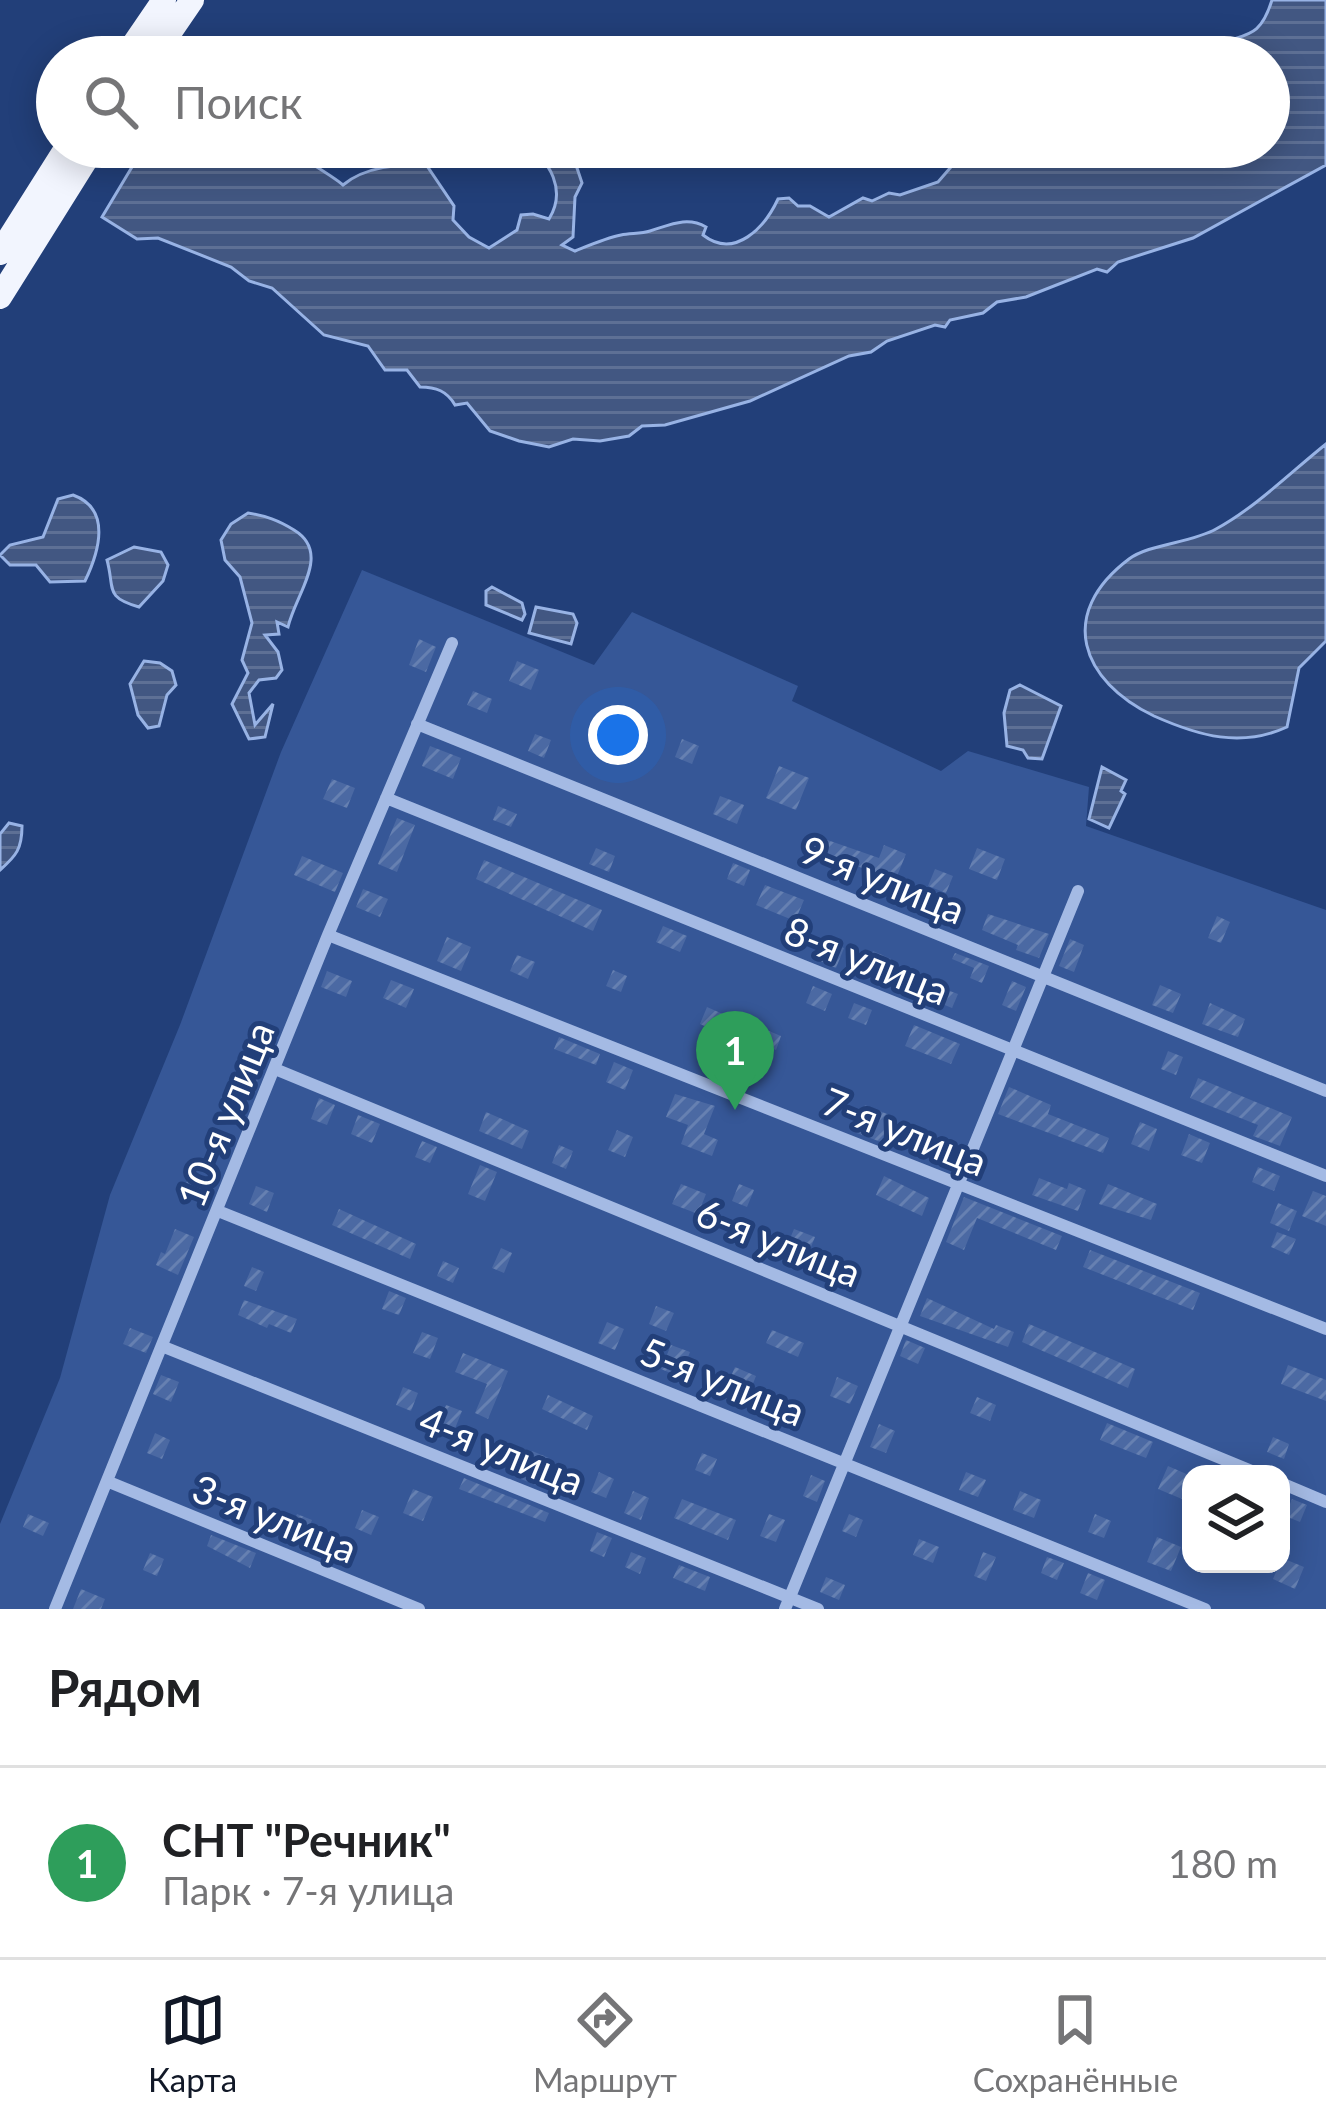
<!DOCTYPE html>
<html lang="ru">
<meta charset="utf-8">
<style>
body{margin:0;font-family:Lato,sans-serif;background:#f6f6f6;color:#202124}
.controls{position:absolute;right:36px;bottom:36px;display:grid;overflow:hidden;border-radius:24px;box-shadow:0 6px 30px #0003}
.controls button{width:108px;height:108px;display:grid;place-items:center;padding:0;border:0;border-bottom:3px solid #e0e0e0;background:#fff;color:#202124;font:60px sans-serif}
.you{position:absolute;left:618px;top:735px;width:42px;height:42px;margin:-30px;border:9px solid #fff;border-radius:50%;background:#1a73e8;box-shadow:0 0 0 18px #1a73e833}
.badge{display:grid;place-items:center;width:78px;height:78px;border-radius:50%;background:#111827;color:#fff;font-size:39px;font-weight:700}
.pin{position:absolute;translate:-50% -99px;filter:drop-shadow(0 3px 6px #0008)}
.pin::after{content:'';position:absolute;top:63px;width:42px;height:36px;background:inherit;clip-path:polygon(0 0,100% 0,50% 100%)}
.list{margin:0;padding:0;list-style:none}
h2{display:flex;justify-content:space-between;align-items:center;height:156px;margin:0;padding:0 48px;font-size:51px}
h2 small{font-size:39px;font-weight:400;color:#757577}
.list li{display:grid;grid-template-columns:78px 1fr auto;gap:36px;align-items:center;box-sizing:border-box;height:192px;padding:0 48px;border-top:3px solid #e0e0e0}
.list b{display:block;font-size:45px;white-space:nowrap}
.list p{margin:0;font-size:39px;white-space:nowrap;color:#757577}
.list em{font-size:39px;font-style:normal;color:#757577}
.icon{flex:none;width:66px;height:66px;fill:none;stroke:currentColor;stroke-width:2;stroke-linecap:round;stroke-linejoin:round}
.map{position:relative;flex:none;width:1326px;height:1609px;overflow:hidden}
.search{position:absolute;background:#fff;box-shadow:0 6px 30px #0003;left:36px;right:36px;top:36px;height:132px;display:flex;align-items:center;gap:30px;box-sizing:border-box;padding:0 42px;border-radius:66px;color:#757577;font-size:45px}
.sheet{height:348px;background:#fff}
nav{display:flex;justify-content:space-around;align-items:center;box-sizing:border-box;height:168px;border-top:3px solid #e0e0e0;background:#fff;font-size:33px;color:#757577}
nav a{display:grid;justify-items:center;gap:6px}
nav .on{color:#111827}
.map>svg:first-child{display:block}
.garden{fill:#365797;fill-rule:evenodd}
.water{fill:url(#water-rules);stroke:#98b3e5;stroke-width:3}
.building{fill:url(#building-hatch)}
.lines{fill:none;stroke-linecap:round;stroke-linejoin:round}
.minor{stroke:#a4bae4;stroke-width:12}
.trunk{stroke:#f2f5fe;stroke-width:24}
.labels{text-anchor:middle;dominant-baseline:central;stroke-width:10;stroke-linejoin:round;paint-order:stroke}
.street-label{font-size:39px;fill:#fff;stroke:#223f79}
</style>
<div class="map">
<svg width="1326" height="1609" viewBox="0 0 1326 1609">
<defs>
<pattern id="water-rules" width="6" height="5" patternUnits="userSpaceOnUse" patternTransform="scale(3)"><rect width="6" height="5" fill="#425782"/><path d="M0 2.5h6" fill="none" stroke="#5e7095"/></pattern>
<pattern id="building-hatch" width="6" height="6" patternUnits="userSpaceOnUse" patternTransform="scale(3)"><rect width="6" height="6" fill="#4b69a3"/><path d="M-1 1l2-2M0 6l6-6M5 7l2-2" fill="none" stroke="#6680b1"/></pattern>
</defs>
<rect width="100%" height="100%" fill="#223f79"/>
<!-- garden -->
<path class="garden" d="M362,570L594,665L632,612L798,686L792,701L941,771L968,751L1089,787L1086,826L1326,910V1609H0V1524L60,1378L110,1195L180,1025L281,752ZM1191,1474H1281V1564H1191Z"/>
<!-- water -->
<path class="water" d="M1272,0H1326V165L1193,238L1118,262L1107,272L1097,269L1026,297L997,302L983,313L950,320L945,327L935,325L887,341L871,352L849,356L750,401L665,425L642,426L629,436L600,441L573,439L549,447L519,441L490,431L467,403L455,405C447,391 436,387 420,387L407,370H385L368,346L324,335L272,288L249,281L231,267L158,238L137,239L102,217L144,147C184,147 242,141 280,147C288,148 335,178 343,185C364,167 400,163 427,166L454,206L453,220L469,237L489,248L517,230L521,215L533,214L549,219C566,192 552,158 522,147H563L576,165L582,183L575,197L573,237L562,245L575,251C590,245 606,238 621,235C630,233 641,234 650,231C670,225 687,216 706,227L703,235C735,260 765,227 778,199L789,198L798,206H810L829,217L863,198L872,201L889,193L900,195L938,182L951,167L987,147H1269V57H1182L1194,47L1208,50C1242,30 1258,45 1272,0Z
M1326,444V641L1299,668L1287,727C1241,748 1199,736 1154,716C1081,681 1056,614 1129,559C1149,544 1191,543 1216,529C1255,508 1291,472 1326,444Z
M73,495C112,509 99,552 85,581L50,582L36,565H10L0,555L10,545L43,537L58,499Z
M248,513C266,516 278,520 294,530C332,553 296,593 288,627L277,622L279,634L265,635L278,652L282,670L276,678L259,680L249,693L255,725L273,704L265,737L249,739L232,704L248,673L242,660L252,623L240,577L225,560L221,540L231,524Z
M134,547L161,552L168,565L163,581L139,607C104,597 115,589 107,560Z
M492,587L522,603L525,614L522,620L486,605V591Z
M536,607L573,614L577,623L571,644L529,633Z
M144,661L160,663L172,671L176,685L167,695L159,726L148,728L138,715L130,684Z
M1020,685L1061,706L1042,759L1028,758L1023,750L1007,746L1004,713L1010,690Z
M1102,767L1126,780L1121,791L1125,794L1109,828L1089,819Z
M9,823L22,826C22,849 16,856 0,870V834Z"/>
<!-- building -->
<path class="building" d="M419,639L436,647L426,672L409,665Z
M517,661L539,670L531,690L509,681Z
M473,691L492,699L487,713L467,705Z
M608,731L623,736L614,758L599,753Z
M535,734L551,740L544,758L528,751Z
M682,739L699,746L692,764L675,757Z
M430,746L461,758L453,779L422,766Z
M779,766L809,778L796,810L766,798Z
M332,779L355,788L347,808L323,799Z
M720,796L744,805L737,824L713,814Z
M498,806L517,814L511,827L493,820Z
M397,818L415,825L397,872L378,864Z
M813,835L879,858L884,845L906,854L895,881L857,866L855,871L806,854Z
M596,848L615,856L609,872L589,864Z
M977,848L1005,859L997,880L969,869Z
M302,856L343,873L335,892L294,875Z
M484,860L602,910L593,931L476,879Z
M733,863L750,870L744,886L727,879Z
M935,869L953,876L946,893L928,886Z
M765,885L804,900L795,921L756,905Z
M363,889L388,899L380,917L356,907Z
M988,914L1049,934L1039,958L1016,950L1018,945L982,930Z
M1217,916L1230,922L1221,943L1208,938Z
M663,926L687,936L680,952L656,942Z
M447,937L471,947L461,971L437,961Z
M1070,939L1084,945L1074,972L1059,966Z
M826,941L844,948L836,968L818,960Z
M873,951L891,959L883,981L864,973Z
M955,953L989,966L982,983L970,978L974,968L952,959Z
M517,955L535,962L528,979L510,971Z
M613,970L627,976L621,992L606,986Z
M327,971L352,981L346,997L321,987Z
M391,980L414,989L406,1008L383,998Z
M1012,981L1026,987L1016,1011L1002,1005Z
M1160,985L1181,994L1173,1013L1152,1005Z
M813,986L832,994L825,1011L806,1003Z
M936,986L958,994L952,1008L930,999Z
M854,1003L872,1010L866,1025L848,1018Z
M1210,1003L1245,1019L1238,1037L1202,1024Z
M707,1007L725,1015L718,1032L700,1024Z
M914,1025L960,1044L951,1064L905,1046Z
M764,1029L781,1036L776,1050L758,1043Z
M559,1037L600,1054L596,1065L554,1049Z
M1168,1051L1183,1057L1176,1075L1161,1069Z
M614,1062L633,1070L625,1090L606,1082Z
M240,1064L261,1073L252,1093L231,1085Z
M1198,1078L1292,1117L1280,1146L1253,1136L1258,1125L1190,1098Z
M1009,1087L1051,1105L1048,1114L1109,1138L1103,1153L998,1114Z
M675,1094L715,1106L704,1134L718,1140L712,1156L681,1144L688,1125L666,1117Z
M319,1098L335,1105L327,1125L311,1119Z
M865,1105L892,1116L881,1142L854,1132Z
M486,1112L529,1131L522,1149L479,1131Z
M358,1115L380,1124L372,1143L351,1134Z
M1140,1122L1157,1129L1149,1151L1131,1144Z
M617,1130L633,1137L625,1157L608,1150Z
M1189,1134L1210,1143L1202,1163L1181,1155Z
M422,1141L437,1147L430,1163L415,1157Z
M937,1143L955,1151L949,1166L931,1159Z
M559,1145L573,1151L566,1169L552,1163Z
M480,1165L497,1172L485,1201L468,1194Z
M1258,1167L1280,1176L1274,1191L1252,1182Z
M189,1176L214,1187L208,1202L183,1192Z
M884,1176L929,1198L922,1216L876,1195Z
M1039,1178L1067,1189L1069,1183L1086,1190L1078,1211L1032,1195Z
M681,1184L706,1194L698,1214L672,1204Z
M739,1184L754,1190L747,1207L732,1201Z
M1108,1184L1157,1204L1151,1220L1099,1204Z
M256,1186L274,1193L267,1212L249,1204Z
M1313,1191L1326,1196V1226L1302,1216Z
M964,1197L1062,1236L1056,1250L977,1218L964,1250L946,1242Z
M1278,1203L1297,1211L1289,1231L1270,1223Z
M339,1209L416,1244L410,1259L332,1225Z
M175,1229L194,1237L178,1275L156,1265L161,1252L165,1254Z
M794,1229L815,1237L805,1262L784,1253Z
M1277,1232L1296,1239L1289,1255L1271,1247Z
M501,1248L512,1253L504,1273L492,1268Z
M1090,1250L1200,1293L1193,1310L1083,1267Z
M443,1261L459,1268L453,1283L437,1276Z
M252,1267L264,1272L256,1291L244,1286Z
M389,1291L406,1298L399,1315L382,1309Z
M927,1298L994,1329L996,1325L1014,1332L1008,1347L920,1316Z
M244,1300L297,1319L291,1333L269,1324L267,1328L238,1315Z
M656,1306L674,1313L666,1331L649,1324Z
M607,1322L624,1329L615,1350L598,1343Z
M1029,1324L1135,1369L1128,1388L1022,1342Z
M130,1328L153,1337L146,1353L123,1344Z
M772,1330L804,1343L798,1357L766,1343Z
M422,1332L438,1338L430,1359L413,1353Z
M906,1340L925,1348L918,1364L900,1356Z
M671,1345L690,1352L680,1377L661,1369Z
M463,1353L508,1371L488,1419L475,1413L487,1384L455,1372Z
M1288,1365L1326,1380V1401L1281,1384Z
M735,1367L756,1376L744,1406L722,1397Z
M161,1375L179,1382L171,1402L153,1394Z
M837,1377L858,1386L850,1404L830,1396Z
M403,1387L418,1393L411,1411L396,1405Z
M548,1395L593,1416L587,1430L542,1409Z
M977,1397L996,1405L990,1421L970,1413Z
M446,1405L462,1411L454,1431L438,1424Z
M1107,1423L1153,1442L1146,1458L1100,1440Z
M879,1424L895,1431L886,1453L870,1447Z
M155,1433L170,1440L162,1459L147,1453Z
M1273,1437L1289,1444L1284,1459L1267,1452Z
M532,1451L549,1458L538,1486L521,1479Z
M702,1453L717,1459L710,1476L695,1470Z
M1168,1466L1191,1476L1182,1499L1158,1489Z
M599,1472L614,1479L606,1498L591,1492Z
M966,1472L986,1480L978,1497L959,1490Z
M811,1475L825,1481L817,1502L803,1496Z
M464,1478L549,1513L545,1522L459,1489Z
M413,1489L433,1497L423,1521L403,1513Z
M633,1491L649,1498L641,1520L624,1513Z
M1020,1491L1041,1500L1034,1518L1013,1510Z
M682,1499L736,1520L728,1540L674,1518Z
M1292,1499L1307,1505L1300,1522L1285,1516Z
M362,1510L379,1517L371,1535L355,1528Z
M28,1514L49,1523L43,1536L23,1527Z
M297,1514L312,1520L303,1542L288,1535Z
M769,1514L785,1520L776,1542L760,1536Z
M849,1514L863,1520L856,1537L842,1531Z
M1095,1514L1111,1521L1104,1538L1088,1532Z
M597,1532L612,1538L604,1557L590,1551Z
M211,1535L256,1553L250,1568L207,1546Z
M1157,1537L1181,1547L1171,1571L1147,1562Z
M919,1539L939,1547L933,1563L913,1555Z
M631,1552L646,1558L640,1574L625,1567Z
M983,1552L996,1557L986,1581L974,1576Z
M150,1553L164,1559L157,1576L143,1570Z
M1047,1557L1064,1563L1057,1580L1041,1573Z
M1282,1558L1304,1567L1295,1589L1273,1579Z
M679,1565L710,1577L705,1591L673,1578Z
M1088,1573L1105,1580L1097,1600L1080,1593Z
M826,1577L845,1585L839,1600L820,1592Z
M81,1589L105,1599L101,1609H73Z"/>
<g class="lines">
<!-- minor -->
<path class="minor" d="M417,724L1326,1091
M386,798L1326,1176
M328,935L1326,1329
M275,1069L1259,1474
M218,1211L1205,1609
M164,1347L818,1609
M109,1482L419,1609
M1281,1483L1326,1502
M55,1609L328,935L452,643
M785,1609L1078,891"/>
<!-- trunk -->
<path class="trunk" d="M125,57L164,0
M153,57L192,0
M0,253L67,147
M0,297L94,147"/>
</g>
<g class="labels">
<!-- street labels -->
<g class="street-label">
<text transform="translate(883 879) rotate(22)">9-я улица</text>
<text transform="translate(867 960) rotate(22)">8-я улица</text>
<text transform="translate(225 1114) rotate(-68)">10-я улица</text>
<text transform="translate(905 1131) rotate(22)">7-я улица</text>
<text transform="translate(779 1242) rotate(22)">6-я улица</text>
<text transform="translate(723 1381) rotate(22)">5-я улица</text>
<text transform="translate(502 1450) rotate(22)">4-я улица</text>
<text transform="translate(275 1518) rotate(22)">3-я улица</text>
</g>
</g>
</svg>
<div class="controls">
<button><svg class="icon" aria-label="layers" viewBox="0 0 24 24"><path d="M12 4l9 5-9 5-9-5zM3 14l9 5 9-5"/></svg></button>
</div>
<div class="you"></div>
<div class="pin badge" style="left:735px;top:1110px;background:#2e9e5b">1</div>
<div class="search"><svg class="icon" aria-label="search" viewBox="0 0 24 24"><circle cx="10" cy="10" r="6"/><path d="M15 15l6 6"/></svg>Поиск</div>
</div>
<section class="sheet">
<h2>Рядом<small></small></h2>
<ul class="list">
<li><span class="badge" style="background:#2e9e5b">1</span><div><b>СНТ &quot;Речник&quot;</b><p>Парк · 7-я улица</p></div><em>180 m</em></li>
</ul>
</section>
<nav>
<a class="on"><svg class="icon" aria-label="map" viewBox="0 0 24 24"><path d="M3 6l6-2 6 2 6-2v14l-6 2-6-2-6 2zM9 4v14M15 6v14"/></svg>Карта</a>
<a><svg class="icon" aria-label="directions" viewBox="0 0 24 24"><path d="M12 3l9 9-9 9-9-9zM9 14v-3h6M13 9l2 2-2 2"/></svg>Маршрут</a>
<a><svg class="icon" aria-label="saved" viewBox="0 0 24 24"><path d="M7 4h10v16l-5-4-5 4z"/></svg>Сохранённые</a>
</nav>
